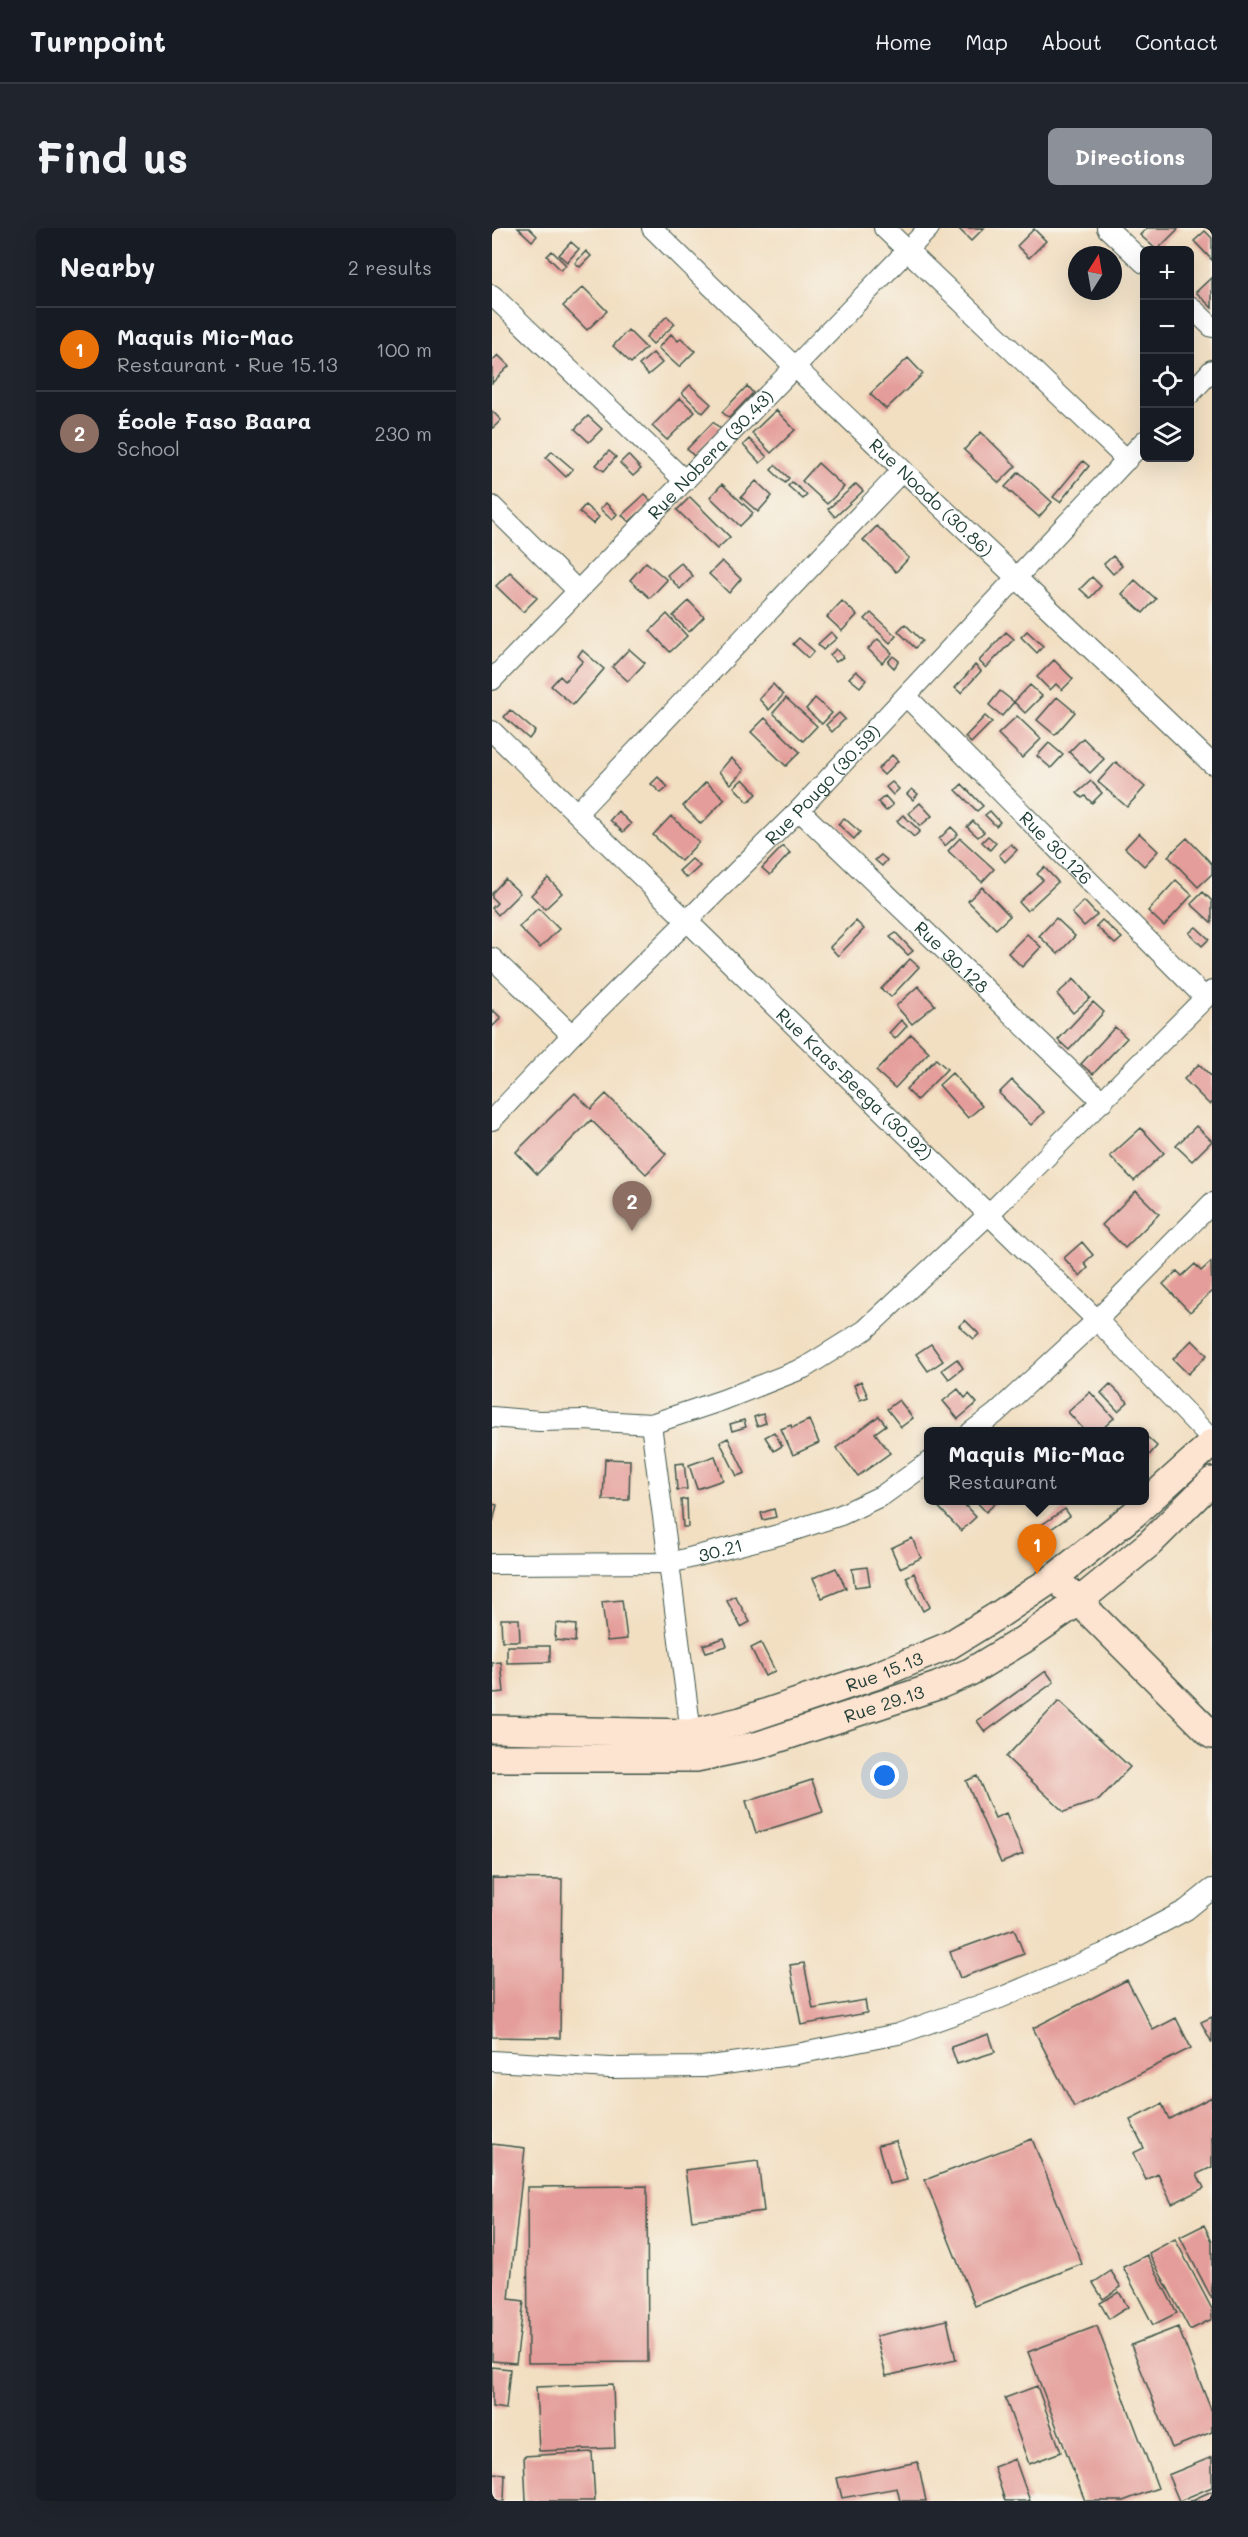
<!DOCTYPE html>
<meta charset="utf-8">
<style>
body{margin:0;font-family:Mali,sans-serif;background:#20242c;color:#f1f3f6}
.controls{position:absolute;right:18px;top:18px;display:grid;overflow:hidden;border-radius:9px;box-shadow:0 6px 24px #0002}
.controls button{width:54px;height:54px;display:grid;place-items:center;padding:0;border:0;border-bottom:2px solid #363941;background:#171b24;color:#f1f3f6;font:30px sans-serif}
.compass{position:absolute;left:576px;top:18px;width:54px;height:54px;border-radius:50%;background:#171b24;box-shadow:0 6px 24px #0002;rotate:11deg}
.you{position:absolute;left:393px;top:1548px;width:21px;height:21px;margin:-15px;border:4px solid #fff;border-radius:50%;background:#1a73e8;box-shadow:0 0 0 9px #1a73e833}
.badge{display:grid;place-items:center;width:39px;height:39px;border-radius:50%;background:#8c9099;color:#fff;font-size:20px;font-weight:700}
.pin{position:absolute;translate:-50% -50px;filter:drop-shadow(0 2px 3px #0008)}
.pin::after{content:'';position:absolute;top:32px;width:21px;height:18px;background:inherit;clip-path:polygon(0 0,100% 0,50% 100%)}
.popup{position:absolute;left:432px;top:1199px;width:225px;height:78px;box-sizing:border-box;display:grid;place-content:center;border-radius:9px;background:#171b24;filter:drop-shadow(0 2px 4px #0005);font-size:20px;white-space:nowrap;color:#9ea1a6}
.popup b{font-size:22px;color:#f1f3f6}
.popup::after{content:'';position:absolute;left:50%;top:100%;margin-left:-12px;border:12px solid transparent;border-top-color:#171b24}
.list{margin:0;padding:0;list-style:none}
h2{display:flex;justify-content:space-between;align-items:center;height:78px;margin:0;padding:0 24px;font-size:26px}
h2 small{font-size:20px;font-weight:400;color:#9ea1a6}
.list li{display:grid;grid-template-columns:39px 1fr auto;gap:18px;align-items:center;box-sizing:border-box;height:84px;padding:0 24px;border-top:2px solid #363941}
.list b{display:block;font-size:22px;white-space:nowrap}
.list p{margin:0;font-size:20px;white-space:nowrap;color:#9ea1a6}
.list em{font-size:20px;font-style:normal;color:#9ea1a6}
.icon{flex:none;width:33px;height:33px;fill:none;stroke:currentColor;stroke-width:2;stroke-linecap:round;stroke-linejoin:round}
.map{position:relative;flex:none;width:720px;height:2273px;overflow:hidden;border-radius:9px}
header{display:flex;align-items:center;gap:36px;box-sizing:border-box;height:84px;padding:0 30px;background:#171b24;border-bottom:2px solid #363941}
header strong{font-size:28px}
nav{display:flex;gap:33px;margin-inline-start:auto;font-size:21px}
.intro{display:flex;align-items:center;justify-content:space-between;box-sizing:border-box;height:144px;padding:0 36px}
h1{margin:0;font-size:42px}
.button{padding:15px 27px;border-radius:9px;background:#8c9099;color:#fff;font-size:21px;font-weight:700}
main{display:flex;gap:36px;padding:0 36px}
aside{flex:1;background:#171b24;border-radius:9px;box-shadow:0 6px 24px #0002}
.map>svg:first-child{display:block}
.building{fill:#e49d9a}
.lines{fill:none;stroke-linecap:round;stroke-linejoin:round}
.street-casing{stroke:#3f5549;stroke-width:22}
.secondary-casing{stroke:#3f5549;stroke-width:30}
.street{stroke:#fff;stroke-width:20}
.secondary{stroke:#fde4d0;stroke-width:27}
.labels{text-anchor:middle;dominant-baseline:central;stroke-width:4.5;stroke-linejoin:round;paint-order:stroke}
.street-label{font-size:18px;fill:#1f3d34;stroke:#f7f3e8}
</style>
<header>
<strong>Turnpoint</strong>
<nav><a>Home</a><a>Map</a><a>About</a><a>Contact</a></nav>
</header>
<div class="intro"><h1>Find us</h1><a class="button">Directions</a></div>
<main>
<aside>
<h2>Nearby<small>2 results</small></h2>
<ul class="list">
<li><span class="badge" style="background:#e8710a">1</span><div><b>Maquis Mic-Mac</b><p>Restaurant · Rue 15.13</p></div><em>100 m</em></li>
<li><span class="badge" style="background:#8d6e63">2</span><div><b>École Faso Baara</b><p>School</p></div><em>230 m</em></li>
</ul>
</aside>
<div class="map">
<svg width="720" height="2273" viewBox="0 0 720 2273">
<rect width="100%" height="100%" fill="#f7f3e8"/>
<filter id="ink" filterUnits="userSpaceOnUse"><feTurbulence type="fractalNoise" baseFrequency=".0167" numOctaves="2"/><feDisplacementMap in="SourceGraphic" scale="12" xChannelSelector="R" yChannelSelector="G"/><feConvolveMatrix kernelMatrix="1 2 1 2 8 2 1 2 1" color-interpolation-filters="sRGB"/></filter>
<filter id="wash" filterUnits="userSpaceOnUse"><feTurbulence type="fractalNoise" baseFrequency=".008" numOctaves="4" result="noise"/><feDisplacementMap in="SourceGraphic" scale="24" xChannelSelector="R" yChannelSelector="G"/><feGaussianBlur stdDeviation="1.35" result="paint"/><feColorMatrix in="noise" values="0 0 0 0 0 0 0 0 0 0 0 0 0 0 0 0 0 1.4 0 .05"/><feComposite in="paint" operator="in"/></filter>
<g filter="url(#wash)">
<rect width="100%" height="100%" fill="#f2dfc2"/>
<g id="blocks">
<!-- building -->
<path class="building" d="M26,0H37L45,8L40,13Z
M466,0H492L479,13Z
M655,0H687L665,22L648,7Z
M542,1L554,13L537,30L525,18Z
M713,3L720,10V32L702,13Z
M79,14L87,21L75,34L67,27Z
M60,23L74,37L69,42L55,28Z
M94,23L99,28L88,39L83,35Z
M720,49V80L704,64Z
M91,59L115,83L95,102L71,78Z
M175,88L183,96L161,116L154,109Z
M136,102L154,120L139,135L121,118Z
M179,106L186,113L189,110L203,123L187,139L166,120Z
M161,125L170,135L156,147L147,137Z
M6,127L17,138L0,155V133Z
M416,130L431,146L394,181L378,166Z
M198,157L219,176L211,185L190,165Z
M255,158L261,165L237,190L230,184Z
M188,170L203,184L175,212L160,198Z
M284,182L303,202L279,225L260,205Z
M0,183L9,192L0,201Z
M96,188L110,201L97,214L83,201Z
M221,194L229,201L202,228L195,221Z
M489,204L524,238L507,255L472,222Z
M257,211L275,229L268,235L251,217Z
M60,223L81,241L74,249L54,230Z
M117,223L124,229L112,243L104,237Z
M136,227L149,241L141,248L128,235Z
M591,233L597,238L568,274L561,269Z
M326,235L352,259L335,276L310,253Z
M283,237L297,250L293,255L279,242Z
M527,244L560,274L547,289L513,259Z
M264,253L280,268L266,284L249,269Z
M300,254L315,267L311,271L296,258Z
M230,256L261,285L248,298L218,269Z
M364,256L371,263L343,289L336,281Z
M153,266L159,274L137,294L130,287Z
M198,269L238,309L225,321L185,282Z
M114,275L125,286L120,292L108,281Z
M93,277L107,289L101,296L87,284Z
M385,298L417,330L404,344L371,312Z
M621,328L630,338L621,346L612,336Z
M230,333L249,351L237,365L217,346Z
M154,334L175,352L158,370L138,352Z
M189,335L201,348L188,361L175,347Z
M18,344L45,370L31,384L4,358Z
M600,349L609,358L598,370L588,361Z
M643,352L664,371L651,385L630,366Z
M197,373L212,389L197,404L181,388Z
M350,373L365,387L350,403L335,389Z
M379,385L404,408L398,415L373,391Z
M175,386L195,408L178,424L158,403Z
M413,396L430,413L423,420L406,403Z
M535,403L551,418L545,425L529,409Z
M339,404L345,410L331,422L326,416Z
M514,404L522,411L494,440L487,433Z
M307,410L322,423L316,430L301,416Z
M386,411L400,425L390,435L376,421Z
M137,421L153,435L136,453L120,439Z
M344,421L351,429L344,434L338,427Z
M90,422L112,441L81,477L59,458L68,448L73,453L91,433L86,428Z
M401,428L407,433L402,440L396,434Z
M562,432L581,451L570,462L564,456L558,462L545,449Z
M483,437L489,443L469,465L463,460Z
M364,443L374,452L368,459L357,450Z
M281,456L291,467L277,482L267,471Z
M538,457L550,468L533,485L522,474Z
M508,463L522,474L510,488L497,477Z
M565,469L583,484L563,507L545,492Z
M294,470L325,498L311,513L281,485Z
M323,470L340,485L330,496L314,481Z
M18,482L43,503L37,511L12,489Z
M347,485L353,491L340,504L334,497Z
M493,488L500,494L479,515L473,509Z
M525,488L549,511L530,530L506,506Z
M273,490L308,524L294,538L259,504Z
M591,510L612,531L598,545L577,524Z
M557,515L571,527L559,540L545,528Z
M400,527L406,533L392,547L386,541Z
M239,530L252,542L239,556L227,544Z
M624,534L653,559L635,579L606,554Z
M166,549L176,559L169,565L159,556Z
M251,551L265,566L256,574L242,559Z
M599,553L610,565L600,575L593,568L590,570L585,565Z
M214,554L233,571L209,596L191,578Z
M400,554L407,561L401,567L394,559Z
M470,556L491,578L485,583L464,562Z
M420,561L426,566L421,572L415,566Z
M393,568L401,577L394,583L386,574Z
M428,575L440,588L428,598L417,585Z
M126,583L139,596L131,604L118,592Z
M498,583L508,594L504,598L493,587Z
M411,587L428,603L422,609L405,593Z
M179,588L207,614L189,633L161,607Z
M352,590L368,604L362,611L346,596Z
M481,593L492,604L486,609L475,599Z
M459,599L466,606L453,618L447,611Z
M647,605L666,623L652,638L633,620Z
M496,608L504,615L498,622L490,614Z
M468,610L502,641L490,654L456,623Z
M695,610L720,636V646L706,659L676,628Z
M519,616L525,622L513,634L507,627Z
M291,618L298,625L278,647L270,640Z
M389,627L395,632L390,638L383,632Z
M200,631L208,638L195,650L187,643Z
M552,639L566,654L535,683L527,674L551,652L545,646Z
M56,650L70,665L53,681L39,667Z
M13,651L28,665L6,687L0,680L5,675L0,670V665Z
M684,652L700,667L672,698L656,683Z
M490,659L518,688L504,701L476,673Z
M711,664L720,673V695L699,676Z
M592,673L605,687L592,698L580,685Z
M46,680L67,701L48,720L27,699Z
M564,690L583,708L566,726L547,708Z
M610,692L630,710L623,716L604,698Z
M364,693L372,701L346,728L338,719Z
M704,699L717,711L710,718L697,705Z
M404,705L421,723L416,727L398,709Z
M535,706L549,719L530,739L516,725Z
M418,731L427,739L399,769L389,761Z
M582,751L598,770L581,785L565,766Z
M426,758L443,777L420,796L404,778Z
M601,774L612,784L577,822L566,812Z
M1,782L9,790L0,799V783Z
M409,792L415,798L403,811L397,805Z
M623,799L635,810L601,846L589,836Z
M419,806L437,824L403,860L384,843Z
M444,831L455,841L425,872L414,861Z
M707,836L720,849V875L718,877L692,851Z
M460,845L490,878L476,890L447,857Z
M520,852L552,884L539,897L507,865Z
M83,865L99,881L114,866L174,926L154,946L99,892L45,946L24,924Z
M704,898L720,913L700,933L684,918Z
M649,900L672,925L642,953L618,928Z
M644,963L667,986L633,1020L610,997Z
M590,1014L601,1027L592,1035L596,1040L588,1048L572,1030Z
M719,1034L720,1063L698,1084L671,1056L685,1043L690,1048L703,1036L709,1043Z
M473,1092L487,1106L482,1111L467,1098Z
M700,1112L715,1127L696,1146L681,1131Z
M439,1116L451,1133L436,1143L424,1126Z
M465,1131L471,1140L457,1151L450,1142Z
M369,1153L376,1169L368,1172L362,1157Z
M618,1156L636,1174L626,1183L609,1165Z
M466,1161L473,1170L477,1166L485,1175L466,1191L451,1173Z
M598,1164L622,1190L607,1204H594L576,1184Z
M407,1172L421,1190L409,1199L395,1181Z
M271,1186L274,1195L265,1198L262,1189Z
M387,1188L394,1197L383,1205L398,1225L366,1248L344,1220Z
M252,1192L254,1199L240,1203L238,1196Z
M317,1192L327,1215L301,1227L289,1201L299,1197L300,1200Z
M282,1204L290,1218L282,1223L273,1209Z
M653,1207L665,1218L653,1232Z
M236,1210L253,1245L245,1248L228,1214Z
M223,1228L231,1252L205,1261L197,1237Z
M113,1231L138,1232L137,1272H111Z
M192,1235L195,1261L185,1262L183,1236Z
M195,1271L196,1299H191L189,1272Z
M440,1272H468L484,1289L469,1303Z
M483,1272H507L494,1284Z
M0,1276L5,1277L1,1294H0Z
M282,1281L284,1289L271,1292L269,1285Z
M573,1281L578,1288L553,1305L548,1298Z
M420,1310L429,1330L408,1340L399,1320Z
M375,1339L378,1357L363,1359L360,1341Z
M344,1340L354,1360L330,1370L321,1350Z
M422,1345L438,1379L431,1383L414,1349Z
M243,1368L258,1394L249,1399L235,1373Z
M130,1372L135,1411L115,1413L110,1374Z
M9,1391H27L28,1413H10Z
M64,1395L84,1397L83,1414L63,1412Z
M232,1410L235,1418L214,1424L211,1417Z
M269,1415L283,1443L273,1448L259,1420Z
M15,1418H58V1434L15,1435Z
M9,1434L12,1464L1,1465L0,1435Z
M554,1443L562,1454L493,1504L485,1493Z
M567,1473L638,1539L607,1572L572,1584L514,1529Z
M485,1548L503,1590L514,1585L531,1626L509,1635L474,1553Z
M320,1552L331,1584L264,1605L254,1573Z
M0,1650L70,1651L68,1810L0,1809Z
M522,1701L532,1726L468,1750L458,1724Z
M312,1735L321,1781L373,1772L375,1785L309,1797L298,1737Z
M635,1752L661,1802L684,1790L699,1820L582,1879L541,1800Z
M720,1789V1815L709,1794Z
M497,1806L503,1824L465,1836L459,1819Z
M720,1869V1939L705,1946L712,1960L680,1976L666,1946L654,1952L641,1925L652,1920L638,1892L670,1876L677,1891Z
M540,1911L590,2036L483,2078L433,1952Z
M404,1913L415,1952L397,1956L386,1917Z
M0,1916L33,1920L17,2071L32,2073L24,2135L0,2133Z
M266,1933L272,1983L200,1992L193,1942Z
M155,1958L156,2134L36,2135L35,1959Z
M712,1997L720,2013V2071L688,2009Z
M683,2011L720,2081V2091L698,2102L657,2025Z
M655,2027L685,2085L661,2097L631,2039Z
M619,2043L629,2059L611,2071L601,2055Z
M627,2064L636,2079L617,2091L608,2075Z
M455,2092L464,2132L394,2148L384,2108Z
M605,2098L666,2260L631,2273H593L536,2124Z
M686,2099L720,2184V2204L680,2220L639,2117Z
M0,2139L18,2141L14,2181L0,2179Z
M121,2156L123,2220L47,2223L44,2159Z
M545,2158L569,2224L537,2236L513,2170Z
M100,2224L103,2273H34L32,2228Z
M720,2229V2259L687,2273L676,2247Z
M523,2231L538,2273H513L502,2239Z
M426,2234L434,2273H408L405,2260L350,2270L345,2250Z
M0,2245L13,2246L12,2273H0Z
M720,2263V2273H698Z"/>
</g>
</g>
<g filter="url(#ink)">
<use href="#blocks" fill-opacity="0" stroke="#3f5549" stroke-width="1.5"/>
<g class="lines">
<!-- street casing -->
<g class="street-casing">
<g id="street">
<path id="s1" d="M160,0C344,182 534,357 720,536"/>
<path d="M392,0L635,232"/>
<path d="M615,0L652,35"/>
<path d="M0,67L193,253"/>
<path d="M698,78L720,99"/>
<path d="M698,166L720,142"/>
<path d="M0,278L86,363"/>
<path id="s2" d="M0,452L437,0"/>
<path id="s3" d="M415,469L713,770"/>
<path id="s4" d="M0,503L605,1092L720,1212"/>
<path id="s5" d="M307,582L611,874"/>
<path d="M85,585L410,243"/>
<path d="M0,730L80,807"/>
<path id="s6" d="M0,892L80,807L307,582L652,213"/>
<path d="M0,1189L47,1193L92,1192L159,1196L231,1172L312,1140L373,1102L496,987L720,763"/>
<path d="M159,1196L199,1505"/>
<path d="M479,1204L503,1186L605,1092L720,975"/>
<path id="s7" d="M0,1336L178,1335L290,1306L349,1287L391,1267L437,1234"/>
<path d="M0,1833L118,1840L211,1839L305,1826L406,1806L508,1770L611,1726L694,1682L720,1661"/>
</g>
</g>
<!-- secondary casing -->
<g class="secondary-casing">
<g id="secondary">
<path d="M574,1361L720,1507"/>
<path id="s8" d="M0,1501L199,1505L249,1493L383,1448L456,1418L508,1386L563,1349L642,1286L720,1215"/>
<path id="s9" d="M0,1530H204L267,1517L445,1458L478,1444L531,1412L586,1374L658,1315L720,1253"/>
</g>
</g>
<!-- street -->
<use href="#street" class="street"/>
<!-- secondary -->
<use href="#secondary" class="secondary"/>
</g>
</g>
<g class="labels">
<!-- street labels -->
<g class="street-label">
<text stroke="none"><textPath href="#s2" startOffset="314">Rue Nobera (30.43)</textPath></text>
<text stroke="none"><textPath href="#s1" startOffset="388">Rue Noodo (30.86)</textPath></text>
<text stroke="none"><textPath href="#s6" startOffset="471">Rue Pougo (30.59)</textPath></text>
<text stroke="none"><textPath href="#s3" startOffset="212">Rue 30.126</textPath></text>
<text stroke="none"><textPath href="#s5" startOffset="212">Rue 30.128</textPath></text>
<text stroke="none"><textPath href="#s4" startOffset="506">Rue Kaas-Beega (30.92)</textPath></text>
<text stroke="none"><textPath href="#s7" startOffset="230">30.21</textPath></text>
<text stroke="none"><textPath href="#s8" startOffset="402">Rue 15.13</textPath></text>
<text stroke="none"><textPath href="#s9" startOffset="400">Rue 29.13</textPath></text>
</g>
</g>
</svg>
<div class="controls">
<button>+</button>
<button>−</button>
<button><svg class="icon" aria-label="locate" viewBox="0 0 24 24"><circle cx="12" cy="12" r="6"/><path d="M12 2v4M12 18v4M2 12h4M18 12h4"/></svg></button>
<button><svg class="icon" aria-label="layers" viewBox="0 0 24 24"><path d="M12 4l9 5-9 5-9-5zM3 14l9 5 9-5"/></svg></button>
</div>
<svg class="compass" viewBox="-18 -18 36 36"><path d="M0-13l5 13h-10z" fill="#e53935"/><path d="M0 13l5-13h-10z" fill="#9ea1a6"/></svg>
<div class="you"></div>
<div class="pin badge" style="left:545px;top:1346px;background:#e8710a">1</div>
<div class="popup"><b>Maquis Mic-Mac</b>Restaurant</div>
<div class="pin badge" style="left:140px;top:1003px;background:#8d6e63">2</div>
</div>
</main>
